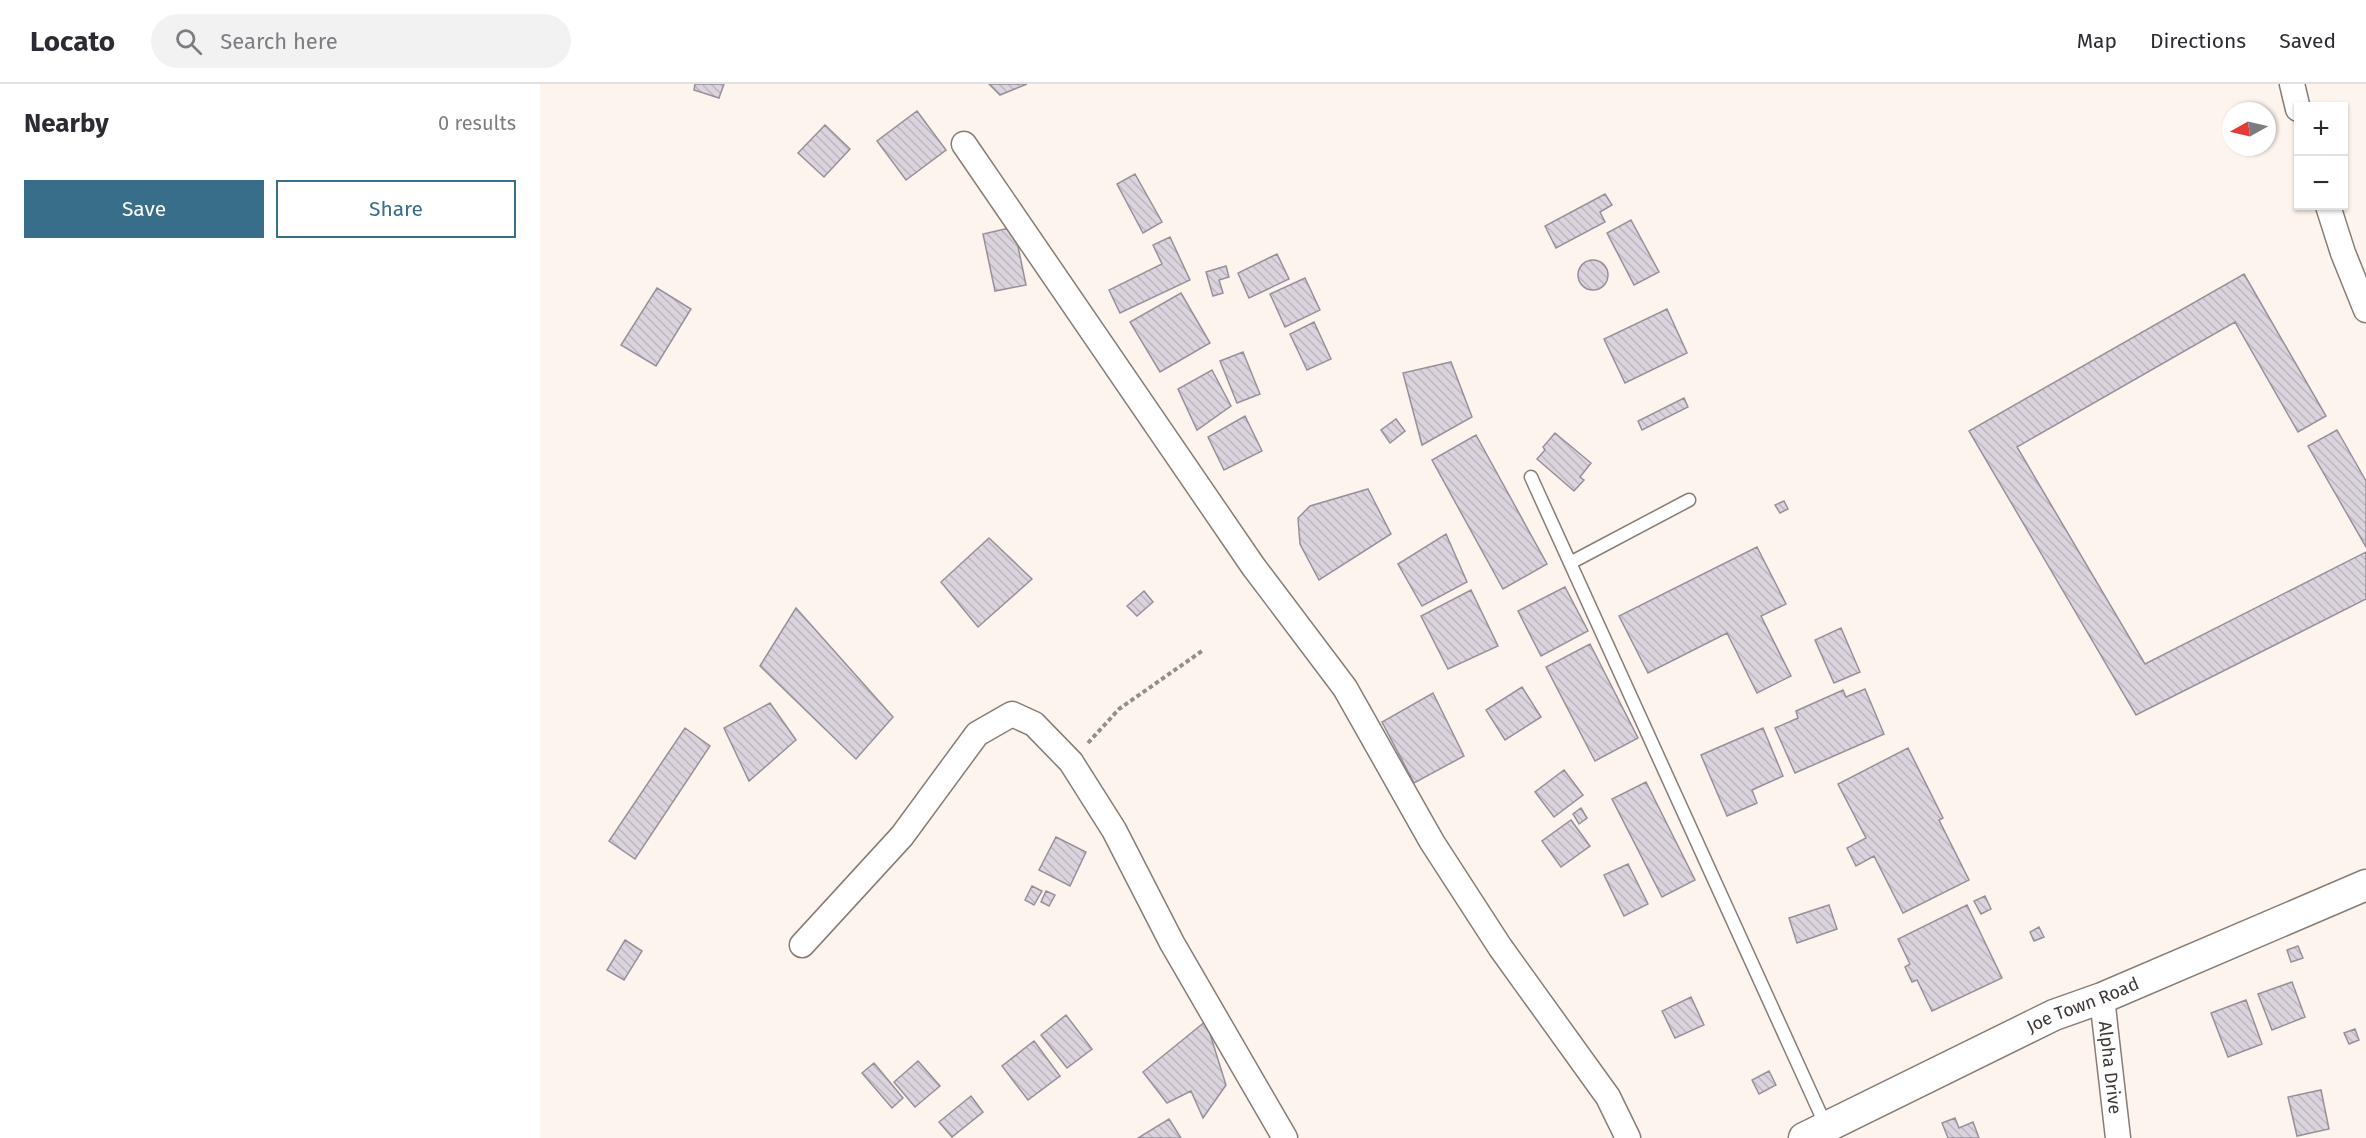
<!DOCTYPE html>
<meta charset="utf-8">
<style>
body{margin:0;font-family:"Fira Sans",sans-serif;background:#f2f2f3;color:#2b2b33}
.controls{position:absolute;right:18px;top:18px;display:grid;overflow:hidden;border-radius:0px;box-shadow:0 2px 4px #0004}
.controls button{width:54px;height:54px;display:grid;place-items:center;padding:0;border:0;border-bottom:2px solid #e1e1e2;background:#fff;color:#2b2b33;font:30px sans-serif}
.compass{position:absolute;left:1682px;top:18px;width:54px;height:54px;border-radius:50%;background:#fff;box-shadow:0 2px 4px #0004;rotate:262deg}
.list{margin:0;padding:0;list-style:none}
h2{display:flex;justify-content:space-between;align-items:center;height:78px;margin:0;padding:0 24px;font-size:26px}
h2 small{font-size:20px;font-weight:400;color:#7c7c81}
.actions{display:flex;gap:12px;padding:18px 24px}
.actions a{flex:1;padding:14px 0;border:2px solid #386e89;border-radius:0px;text-align:center;font-size:21px;color:#386e89}
.actions .main{background:#386e89;color:#fff}
.icon{flex:none;width:33px;height:33px;fill:none;stroke:currentColor;stroke-width:2;stroke-linecap:round;stroke-linejoin:round}
.map{position:relative;flex:none;width:1826px;height:1054px;overflow:hidden}
header{display:flex;align-items:center;gap:36px;box-sizing:border-box;height:84px;padding:0 30px;background:#fff;border-bottom:2px solid #e1e1e2}
header strong{font-size:28px}
nav{display:flex;gap:33px;margin-inline-start:auto;font-size:21px}
.search{width:420px;height:54px;background:#f2f2f3;display:flex;align-items:center;gap:15px;box-sizing:border-box;padding:0 21px;border-radius:33px;color:#7c7c81;font-size:22px}
main{display:flex}
aside{flex:1;background:#fff}
.map>svg:first-child{display:block}
.building{fill:url(#building-back-hatch);stroke:#97909a;stroke-width:1.5}
.lines{fill:none;stroke-linecap:round;stroke-linejoin:round}
.service-casing{stroke:#877c76;stroke-width:15}
.minor-casing{stroke:#877c76;stroke-width:27}
.tertiary-casing{stroke:#877c76;stroke-width:33}
.path{stroke:#958e8a;stroke-width:4;stroke-dasharray:4.5 3;stroke-linecap:butt}
.service{stroke:#fff;stroke-width:12}
.minor{stroke:#fff;stroke-width:24}
.tertiary{stroke:#fff;stroke-width:30}
.labels{text-anchor:middle;dominant-baseline:central;stroke-width:4.5;stroke-linejoin:round;paint-order:stroke}
.street-label{font-size:18px;fill:#3e3936;stroke:#fff}
</style>
<header>
<strong>Locato</strong>
<div class="search"><svg class="icon" aria-label="search" viewBox="0 0 24 24"><circle cx="10" cy="10" r="6"/><path d="M15 15l6 6"/></svg>Search here</div>
<nav><a>Map</a><a>Directions</a><a>Saved</a></nav>
</header>
<main>
<aside>
<h2>Nearby<small>0 results</small></h2>
<ul class="list">
</ul>
<div class="actions"><a class="main">Save</a><a>Share</a></div>
</aside>
<div class="map">
<svg width="1826" height="1054" viewBox="0 0 1826 1054">
<defs>
<pattern id="building-back-hatch" width="6" height="6" patternUnits="userSpaceOnUse" patternTransform="scale(1.5)"><rect width="6" height="6" fill="#dbd4de"/><path d="M-1 5l2 2M0 0l6 6M5-1l2 2" fill="none" stroke="#bdb7bf"/></pattern>
</defs>
<rect width="100%" height="100%" fill="#fef4ee"/>
<!-- building -->
<path class="building" d="M155,0H184L179,14L154,6Z
M449,0H487L460,11Z
M377,27L406,66L366,96L337,57Z
M285,41L310,65L284,93L258,69Z
M595,90L622,138L603,149L577,100Z
M1065,110L1072,121L1060,128L1065,138L1016,164L1005,142Z
M1091,136L1119,188L1094,201L1067,149Z
M474,143L486,201L455,207L443,150Z
M630,153L650,196L580,229L569,206L622,180L613,161Z
M737,170L749,195L709,214L698,189Z
M1038 191a15 15 0 1 1 30 0a15 15 0 1 1-30 0Z
M686,182L689,193L679,196L683,209L673,212L666,188Z
M1704,190L1786,332L1758,348L1695,238L1477,363L1605,580L1826,468V515L1596,631L1429,347Z
M765,194L780,226L745,243L730,210Z
M117,204L151,225L116,282L81,261Z
M641,209L670,259L620,288L590,238Z
M1127,225L1147,269L1085,299L1064,255Z
M774,238L791,275L767,286L750,250Z
M703,268L720,310L697,319L680,277Z
M911,278L932,333L882,361L863,289Z
M672,286L691,322L657,346L638,305Z
M1144,314L1148,323L1102,346L1098,337Z
M705,332L722,367L684,386L668,353Z
M856,335L865,347L850,359L841,346Z
M1797,346L1826,397V463L1768,362Z
M1015,349L1051,379L1040,393L1044,396L1034,407L997,375L1005,366L1003,363Z
M936,351L1007,480L963,505L892,376Z
M828,405L851,450L779,496L760,460L758,434L770,422Z
M1244,417L1248,425L1240,429L1235,421Z
M906,450L927,498L882,522L858,480Z
M449,454L492,495L438,543L401,498Z
M1217,463L1246,520L1221,532L1251,592L1217,609L1187,549L1108,589L1079,532Z
M1025,503L1048,547L1001,572L978,527Z
M931,506L958,562L908,585L881,532Z
M604,507L613,518L597,532L587,522Z
M256,524L353,633L316,675L220,582Z
M1301,544L1320,588L1294,599L1275,556Z
M1050,560L1098,654L1055,677L1006,583Z
M982,603L1001,633L965,656L946,626Z
M1325,605L1344,650L1255,689L1235,644L1258,634L1256,627L1303,606L1306,613Z
M893,609L924,672L874,699L842,638Z
M230,619L256,656L209,697L184,644Z
M145,644L170,662L95,775L69,757Z
M1223,644L1243,692L1212,706L1217,719L1187,732L1161,671Z
M1368,664L1403,734L1399,736L1429,796L1363,829L1334,772L1316,782L1307,764L1326,754L1298,700Z
M1024,686L1043,711L1014,733L995,708Z
M1106,698L1155,796L1122,813L1072,715Z
M1041,724L1047,734L1039,740L1033,730Z
M1031,736L1050,762L1021,783L1002,757Z
M516,753L546,768L530,802L499,786Z
M1088,780L1108,820L1084,832L1064,791Z
M492,802L502,807L494,821L485,816Z
M506,807L515,811L509,822L501,818Z
M1445,812L1451,825L1441,830L1434,817Z
M1289,821L1297,845L1257,859L1249,834Z
M1427,821L1462,894L1392,927L1377,896L1372,898L1365,883L1370,880L1358,855Z
M1499,843L1504,853L1494,857L1490,848Z
M85,856L102,867L84,896L67,886Z
M1758,862L1763,874L1751,878L1747,866Z
M1752,898L1765,933L1732,946L1718,910Z
M1151,913L1164,941L1135,954L1122,927Z
M1706,916L1722,960L1688,973L1671,929Z
M526,931L552,965L527,984L501,951Z
M666,937L686,1001L663,1034L651,1007L627,1019L603,988Z
M1815,945L1819,956L1809,960L1804,949Z
M494,957L520,992L488,1016L462,982Z
M378,977L400,1002L375,1023L354,998Z
M334,979L363,1014L352,1024L322,989Z
M1229,987L1236,1001L1219,1010L1212,996Z
M1781,1006L1789,1045L1757,1052L1748,1013Z
M431,1012L443,1028L412,1053L399,1038Z
M1415,1034L1419,1044L1433,1038L1439,1054H1408L1402,1039Z
M629,1035L641,1054H598Z"/>
<g class="lines">
<!-- service casing -->
<g class="service-casing">
<path id="service" d="M991,393L1286,1042
M1030,479L1149,416"/>
</g>
<!-- minor casing -->
<g class="minor-casing">
<g id="minor">
<path d="M1752,0L1758,25"/>
<path d="M424,60L713,482L805,604L892,758L960,863L1068,1013L1088,1054"/>
<path d="M1788,122L1803,169L1826,226"/>
<path d="M262,861L362,752L437,650L472,630L494,640L531,678L574,746L632,859L745,1054"/>
<path id="s1" d="M1562,914L1578,1054"/>
</g>
</g>
<!-- tertiary casing -->
<g class="tertiary-casing">
<g id="tertiary">
<path id="s2" d="M1264,1054L1514,931L1562,914L1826,801"/>
</g>
</g>
<!-- path -->
<path class="path" d="M548,659L579,625L662,567"/>
<!-- service -->
<use href="#service" class="service"/>
<!-- minor -->
<use href="#minor" class="minor"/>
<!-- tertiary -->
<use href="#tertiary" class="tertiary"/>
</g>
<g class="labels">
<!-- street labels -->
<g class="street-label">
<text stroke="none"><textPath href="#s2" startOffset="309">Joe Town Road</textPath></text>
<text stroke="none"><textPath href="#s1" startOffset="70">Alpha Drive</textPath></text>
</g>
</g>
</svg>
<div class="controls">
<button>+</button>
<button>−</button>
</div>
<svg class="compass" viewBox="-18 -18 36 36"><path d="M0-13l5 13h-10z" fill="#e53935"/><path d="M0 13l5-13h-10z" fill="#7c7c81"/></svg>
</div>
</main>
